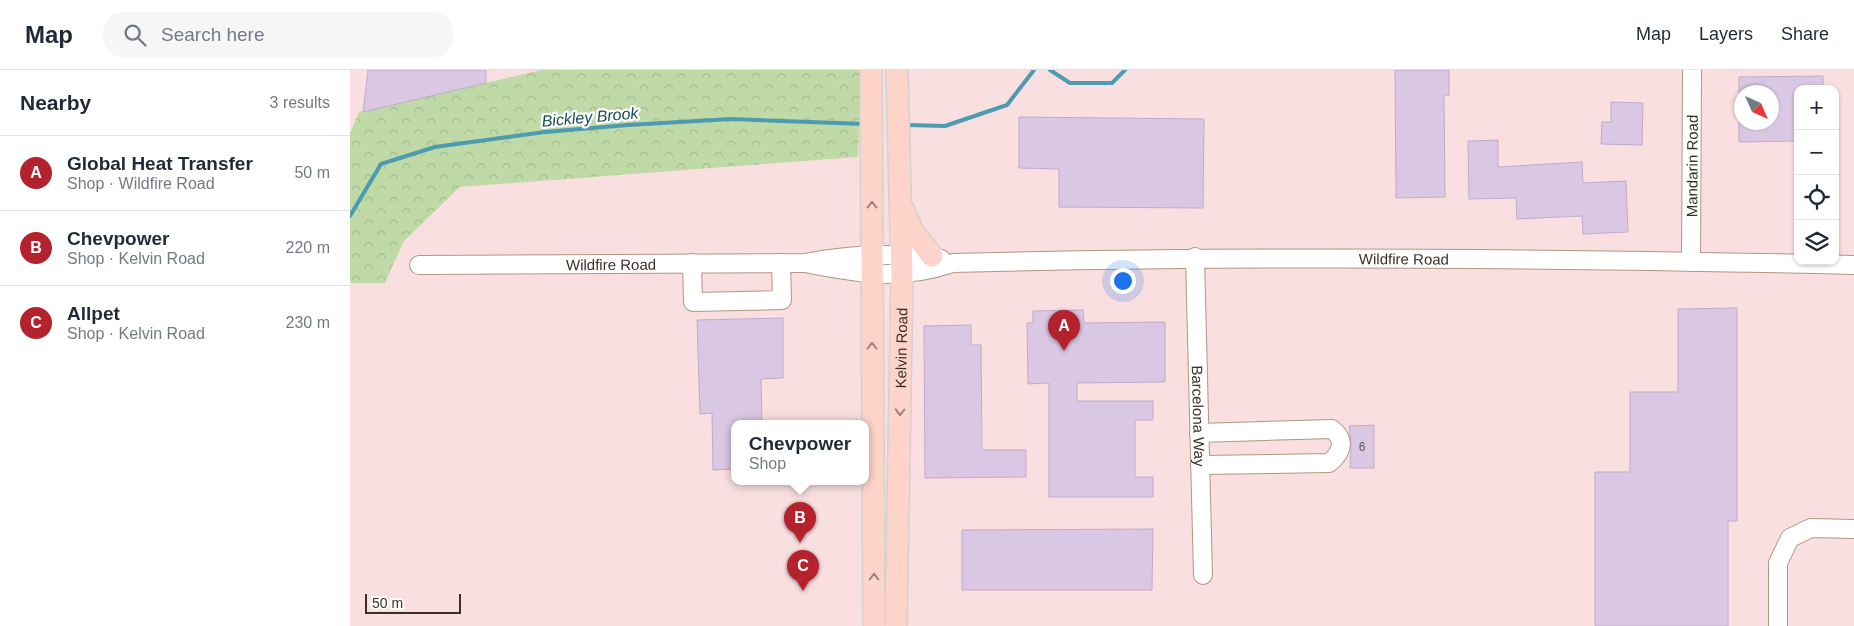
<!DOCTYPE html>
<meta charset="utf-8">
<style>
body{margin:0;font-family:Arial,sans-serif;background:#f6f6f7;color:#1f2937}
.controls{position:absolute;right:15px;top:15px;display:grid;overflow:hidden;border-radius:10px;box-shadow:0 1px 4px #0004}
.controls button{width:45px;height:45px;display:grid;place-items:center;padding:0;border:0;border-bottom:1px solid #e0e1e3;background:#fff;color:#1f2937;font:25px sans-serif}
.compass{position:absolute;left:1384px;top:15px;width:45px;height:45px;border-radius:50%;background:#fff;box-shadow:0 1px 4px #0004;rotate:135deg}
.scale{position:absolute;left:15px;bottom:12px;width:96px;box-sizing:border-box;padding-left:5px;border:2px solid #3a3026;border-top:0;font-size:14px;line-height:18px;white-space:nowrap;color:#3a3026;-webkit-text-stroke:4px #fefefe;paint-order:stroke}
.you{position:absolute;left:772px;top:210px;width:18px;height:18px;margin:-12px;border:4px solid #fff;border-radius:50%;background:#1a73e8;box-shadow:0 0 0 8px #1a73e833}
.badge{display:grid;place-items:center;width:32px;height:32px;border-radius:50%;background:#b4222e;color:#fff;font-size:16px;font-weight:700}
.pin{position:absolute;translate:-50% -41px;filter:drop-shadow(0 1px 2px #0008)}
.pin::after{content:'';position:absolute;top:26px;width:18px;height:15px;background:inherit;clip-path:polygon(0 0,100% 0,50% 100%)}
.popup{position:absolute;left:381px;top:350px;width:138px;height:65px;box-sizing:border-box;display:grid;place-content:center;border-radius:10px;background:#fff;filter:drop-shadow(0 1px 4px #0005);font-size:16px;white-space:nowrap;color:#747a83}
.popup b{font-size:19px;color:#1f2937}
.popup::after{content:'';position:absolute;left:50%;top:100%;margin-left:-10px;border:10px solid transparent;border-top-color:#fff}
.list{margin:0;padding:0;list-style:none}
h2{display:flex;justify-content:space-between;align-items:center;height:65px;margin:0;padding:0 20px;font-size:21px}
h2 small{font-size:16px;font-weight:400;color:#747a83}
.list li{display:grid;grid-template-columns:32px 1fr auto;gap:15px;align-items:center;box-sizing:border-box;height:75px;padding:0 20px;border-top:1px solid #e0e1e3}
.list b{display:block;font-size:19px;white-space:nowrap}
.list p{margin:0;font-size:16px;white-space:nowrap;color:#747a83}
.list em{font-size:16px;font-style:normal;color:#747a83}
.icon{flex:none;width:28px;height:28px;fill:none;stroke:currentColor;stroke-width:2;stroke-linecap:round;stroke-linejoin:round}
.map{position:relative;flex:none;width:1504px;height:556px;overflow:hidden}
header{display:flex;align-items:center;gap:30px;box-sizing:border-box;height:70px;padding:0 25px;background:#fff;border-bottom:1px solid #e0e1e3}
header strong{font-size:24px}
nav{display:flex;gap:28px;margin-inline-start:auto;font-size:18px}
.search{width:350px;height:45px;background:#f6f6f7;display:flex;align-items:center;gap:12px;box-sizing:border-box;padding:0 18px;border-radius:20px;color:#747a83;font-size:19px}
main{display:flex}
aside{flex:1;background:#fff}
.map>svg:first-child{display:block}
.industrial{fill:#fadfe1;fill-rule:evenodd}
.park{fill:url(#park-crowns)}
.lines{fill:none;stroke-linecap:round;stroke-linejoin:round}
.stream{stroke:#4c9bae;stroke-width:4}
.building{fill:#dac7e3;stroke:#bfacc8}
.minor-casing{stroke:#af9780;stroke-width:20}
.major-casing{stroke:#d4d1cf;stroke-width:24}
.minor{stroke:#fff;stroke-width:18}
.major{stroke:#fed4ca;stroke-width:21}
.oneway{stroke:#9c8278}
.labels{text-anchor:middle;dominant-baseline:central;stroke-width:4.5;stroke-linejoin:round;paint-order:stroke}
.number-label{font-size:12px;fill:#625655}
.street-label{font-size:15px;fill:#3a3026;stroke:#fefefe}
.water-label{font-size:16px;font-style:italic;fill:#164956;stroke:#fefefe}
</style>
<header>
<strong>Map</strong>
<div class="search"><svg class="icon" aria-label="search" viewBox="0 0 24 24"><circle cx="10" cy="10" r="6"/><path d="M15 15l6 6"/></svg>Search here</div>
<nav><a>Map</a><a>Layers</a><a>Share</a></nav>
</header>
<main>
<aside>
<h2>Nearby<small>3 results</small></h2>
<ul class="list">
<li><span class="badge">A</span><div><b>Global Heat Transfer</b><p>Shop · Wildfire Road</p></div><em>50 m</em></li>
<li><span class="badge">B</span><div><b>Chevpower</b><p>Shop · Kelvin Road</p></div><em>220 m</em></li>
<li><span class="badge">C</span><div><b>Allpet</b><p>Shop · Kelvin Road</p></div><em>230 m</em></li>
</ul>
</aside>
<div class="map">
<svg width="1504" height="556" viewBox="0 0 1504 556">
<defs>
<pattern id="park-crowns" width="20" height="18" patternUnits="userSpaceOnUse" patternTransform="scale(1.25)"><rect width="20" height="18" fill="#bfd9a7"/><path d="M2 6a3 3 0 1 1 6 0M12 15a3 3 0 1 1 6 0" fill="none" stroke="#a5bb90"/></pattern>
</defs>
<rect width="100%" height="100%" fill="#fdeddf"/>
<!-- industrial -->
<path class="industrial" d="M0,0H198L9,42L0,63Z
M511,0H1504V556H0V213H35L54,171L110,117L508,87ZM1448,19H1485V191H1448ZM1392,22H1422V52H1392ZM385,354H515V412H385Z"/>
<!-- park -->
<path class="park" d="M192,0H511L508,87L110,117L54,171L35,213H0V63L9,42Z"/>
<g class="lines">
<!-- stream -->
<path class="stream" d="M700,0L720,13H762L775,0
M556,55L595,56L657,35L684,0
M0,146L31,94L85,77L195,62L278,55L381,49L514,54"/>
</g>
<!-- building -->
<path class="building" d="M18,0H136V13L13,42Z
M1045,0H1099V25H1094L1095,127L1046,128Z
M1473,6V19H1448V71L1389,72V52H1422V22H1389V7Z
M1261,32L1293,33L1292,75L1251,74L1252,52H1261Z
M669,47L854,49L853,138L709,137V99L669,98Z
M1148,70V97L1232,92L1233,113L1276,111L1278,162L1233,164L1232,146L1167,149L1166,128L1119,129L1118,71Z
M1387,238V451H1378V556H1245V402H1280V322H1328V239Z
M733,240L734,253L815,252V312L727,313V331H803V350H785V407H803V427H699V313L678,314L677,253H683V241Z
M433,248V308L411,309L412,354H385V399L363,400L362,343L350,344L347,250Z
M621,255V275H631L632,380H676V407L575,408L574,256Z
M1024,355V398H1000L1001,372L999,356Z
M803,459L802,520H612V460Z"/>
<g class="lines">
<!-- minor casing -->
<g class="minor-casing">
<g id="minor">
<path id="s1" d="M845,187L853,505"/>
<path id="s2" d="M1341,192L1342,0"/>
<path d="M342,193L343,232L432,230L431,193"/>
<path id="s3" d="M455,193C510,204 548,211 603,193C903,185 1204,188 1504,195"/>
<path id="s4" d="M69,195L455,193C498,184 538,184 582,186L591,189"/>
<path d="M849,363L982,359C996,370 992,383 979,393L850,395"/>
<path d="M1428,556V493L1440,468L1461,458L1504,459"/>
</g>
</g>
<!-- major casing -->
<g class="major-casing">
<g id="major">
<path d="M521,0L524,556"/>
<path d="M554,141L562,160L582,186"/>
<path id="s5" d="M546,556L552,205L547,0"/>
</g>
</g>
<!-- minor -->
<use href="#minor" class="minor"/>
<!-- major -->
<use href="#major" class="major"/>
</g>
<!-- one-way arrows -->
<defs><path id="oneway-chevron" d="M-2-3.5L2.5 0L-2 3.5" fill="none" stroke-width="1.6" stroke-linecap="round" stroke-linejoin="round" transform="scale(1.25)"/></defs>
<g class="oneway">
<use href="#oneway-chevron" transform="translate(522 135) rotate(-90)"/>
<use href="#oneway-chevron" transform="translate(522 276) rotate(-90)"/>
<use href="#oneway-chevron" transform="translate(550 342) rotate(91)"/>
<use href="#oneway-chevron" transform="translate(524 507) rotate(-90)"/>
</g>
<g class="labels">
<!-- number labels -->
<g class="number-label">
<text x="1012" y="377">6</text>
</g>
<!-- street labels -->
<g class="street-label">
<text stroke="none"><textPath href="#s2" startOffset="96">Mandarin Road</textPath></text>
<text stroke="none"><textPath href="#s3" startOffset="601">Wildfire Road</textPath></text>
<text stroke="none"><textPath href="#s4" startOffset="192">Wildfire Road</textPath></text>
<text stroke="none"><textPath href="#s5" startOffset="278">Kelvin Road</textPath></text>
<text stroke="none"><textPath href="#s1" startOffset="159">Barcelona Way</textPath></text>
</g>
<!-- water labels -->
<g class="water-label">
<text transform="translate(240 47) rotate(-5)">Bickley Brook</text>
</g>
</g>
</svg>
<div class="controls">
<button>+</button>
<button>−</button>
<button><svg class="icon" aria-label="locate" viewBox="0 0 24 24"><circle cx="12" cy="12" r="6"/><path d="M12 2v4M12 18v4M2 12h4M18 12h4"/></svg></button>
<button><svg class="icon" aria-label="layers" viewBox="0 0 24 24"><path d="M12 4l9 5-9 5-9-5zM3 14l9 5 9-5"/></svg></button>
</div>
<svg class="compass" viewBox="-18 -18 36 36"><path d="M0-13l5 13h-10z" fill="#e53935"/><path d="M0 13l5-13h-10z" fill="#747a83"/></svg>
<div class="scale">50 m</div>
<div class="you"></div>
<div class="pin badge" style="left:714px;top:281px">A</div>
<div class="pin badge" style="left:450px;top:473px">B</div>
<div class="popup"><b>Chevpower</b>Shop</div>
<div class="pin badge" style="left:453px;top:521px">C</div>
</div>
</main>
